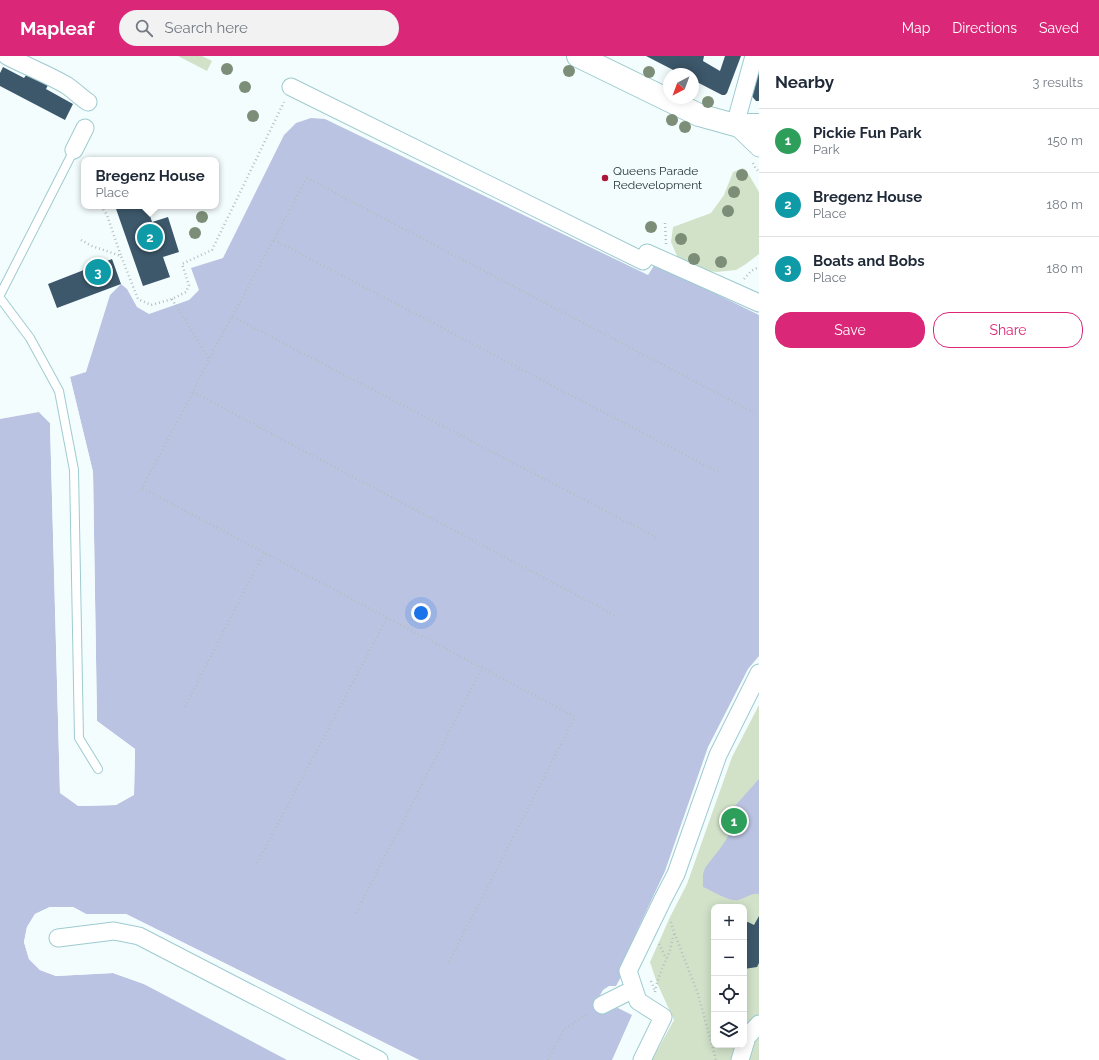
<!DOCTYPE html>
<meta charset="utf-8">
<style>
body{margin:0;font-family:Raleway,sans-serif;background:#f2f2f3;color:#1f2937}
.controls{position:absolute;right:12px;bottom:12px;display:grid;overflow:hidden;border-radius:8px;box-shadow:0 2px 10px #0003}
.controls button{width:36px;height:36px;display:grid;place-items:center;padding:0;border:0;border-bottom:1px solid #e0e1e3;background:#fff;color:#1f2937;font:20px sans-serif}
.compass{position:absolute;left:663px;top:12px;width:36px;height:36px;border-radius:50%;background:#fff;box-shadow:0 2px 10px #0003;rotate:221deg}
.you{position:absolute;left:421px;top:557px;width:14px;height:14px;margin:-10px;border:3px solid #fff;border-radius:50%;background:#1a73e8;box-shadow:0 0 0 6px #1a73e833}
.badge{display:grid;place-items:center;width:26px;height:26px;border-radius:50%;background:#db2777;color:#fff;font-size:13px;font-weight:700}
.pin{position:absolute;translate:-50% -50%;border:2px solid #fff;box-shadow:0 1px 4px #0006}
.popup{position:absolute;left:81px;top:101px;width:138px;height:52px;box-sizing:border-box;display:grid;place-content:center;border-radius:8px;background:#fff;filter:drop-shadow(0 1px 3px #0005);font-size:13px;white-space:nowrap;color:#747a83}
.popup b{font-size:15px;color:#1f2937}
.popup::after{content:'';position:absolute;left:50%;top:100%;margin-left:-8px;border:8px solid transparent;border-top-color:#fff}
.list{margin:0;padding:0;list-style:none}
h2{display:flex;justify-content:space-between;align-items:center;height:52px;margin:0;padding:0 16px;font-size:17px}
h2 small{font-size:13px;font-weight:400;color:#747a83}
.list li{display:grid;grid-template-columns:26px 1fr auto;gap:12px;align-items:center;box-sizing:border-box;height:64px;padding:0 16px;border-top:1px solid #e0e1e3}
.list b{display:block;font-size:15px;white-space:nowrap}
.list p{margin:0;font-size:13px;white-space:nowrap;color:#747a83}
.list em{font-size:13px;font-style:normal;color:#747a83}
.actions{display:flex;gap:8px;padding:12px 16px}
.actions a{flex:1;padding:9px 0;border:1px solid #db2777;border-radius:16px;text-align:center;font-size:14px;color:#db2777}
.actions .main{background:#db2777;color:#fff}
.icon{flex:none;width:22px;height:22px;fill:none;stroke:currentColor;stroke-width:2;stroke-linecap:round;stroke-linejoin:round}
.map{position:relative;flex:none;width:759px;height:1004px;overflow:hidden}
header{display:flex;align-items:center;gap:24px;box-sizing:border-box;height:56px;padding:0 20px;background:#db2777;color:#fff}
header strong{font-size:19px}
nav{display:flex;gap:22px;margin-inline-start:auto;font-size:14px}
.search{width:280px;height:36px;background:#f2f2f3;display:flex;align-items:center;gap:10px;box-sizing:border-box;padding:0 14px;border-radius:22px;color:#747a83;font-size:15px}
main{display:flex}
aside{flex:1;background:#fff}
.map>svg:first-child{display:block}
.green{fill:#d1e2c9;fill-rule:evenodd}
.water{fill:#bbc3e2}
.pier{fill:#f4fdfe}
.building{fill:#3d586b}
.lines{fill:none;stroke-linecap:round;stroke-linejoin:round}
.lane-casing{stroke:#9ecbd0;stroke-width:10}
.street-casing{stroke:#9ecbd0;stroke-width:19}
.secondary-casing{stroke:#9ecbd0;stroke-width:24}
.path{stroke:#b3bfc0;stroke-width:2.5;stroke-dasharray:1 3;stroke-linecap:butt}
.lane{stroke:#fff;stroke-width:8}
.street{stroke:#fff;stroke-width:17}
.secondary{stroke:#fff;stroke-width:22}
.tree{fill:#7c8e77}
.poi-dot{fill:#ab1537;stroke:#f4fdfe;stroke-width:1.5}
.labels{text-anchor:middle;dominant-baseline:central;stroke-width:4;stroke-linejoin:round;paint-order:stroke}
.poi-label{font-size:12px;fill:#243638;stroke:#f4fdfe;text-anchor:start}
</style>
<header>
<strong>Mapleaf</strong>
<div class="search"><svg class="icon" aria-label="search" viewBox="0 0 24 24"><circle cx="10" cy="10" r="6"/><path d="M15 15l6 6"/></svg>Search here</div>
<nav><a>Map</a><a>Directions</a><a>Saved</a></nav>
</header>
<main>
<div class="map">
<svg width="759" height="1004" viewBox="0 0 759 1004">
<rect width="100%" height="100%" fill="#f4fdfe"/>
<!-- green -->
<path class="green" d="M178,0H202L212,5L207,15Z
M743,112L749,119L759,136V198L746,208L736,214L717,216L699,214L680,207L671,186L673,171L711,157L724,139L733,116Z
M759,649V1004H652L674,964L657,927L650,906L670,861L687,828L732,701ZM714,851H744V989H714Z"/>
<!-- water -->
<path class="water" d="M311,62L325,63L648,219L655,208L759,259V600L748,613L708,691L665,815L623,905L622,919L616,930H609L603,934L599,941L612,953L618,952L632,959L612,1004H419L126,858H86L73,851H50L35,858L27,871L24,886L29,903L40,914L56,920L113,917L144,928L292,1004H0V363L39,356L50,367L60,737L78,750L116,749L134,738L135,693L97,665L93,416L70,321L86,316L110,239L121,228L127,233L137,251L149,258L189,244L199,234L191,212L223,202L284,79L296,67Z
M759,723V838C751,837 746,842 738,844C729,846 711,834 703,831V818L705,812C712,802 726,787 730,776C732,767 730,759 734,751Z"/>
<!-- pier -->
<path class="pier" d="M70,321L93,416L97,665L135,693L134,739L116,749L83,750L80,748L115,747L132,737L133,694L95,666L91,416L69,323Z
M41,355L52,367L62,736L76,746L60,737L50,367L39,356Z
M50,851H73L86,858H126L419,1004H414L126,860H86L73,853H50L37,859L29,871L26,886L31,902L41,912L56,918L113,915L144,926L293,1002L294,1004H287L144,928L113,917L56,920L40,914L29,903L24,886L27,871L35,858Z"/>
<!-- building -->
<path class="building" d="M646,0H704L703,5L720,15L725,0H741L727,37L725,39H722L693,24V18H681Z
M759,7V45H756L750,38Z
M3,11L24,22L27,18L48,29L46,33L73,48L65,64L0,30V17Z
M115,150H147L152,166L168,161L179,196L163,201L170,221L143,230Z
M112,203L121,228L57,252L48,228Z
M759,860V907L757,911L744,913V867L748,866L754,869Z"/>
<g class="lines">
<!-- lane casing -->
<g class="lane-casing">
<path id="lane" d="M0,239L74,94
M0,242L30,282L59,335L74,414L79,682L98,713"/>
</g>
<!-- street casing -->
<g class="street-casing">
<path id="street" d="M7,0C26,10 47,18 66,29C74,34 80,41 88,46
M754,0L735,69L759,92
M291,31L643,205L647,197L759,247
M74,94L85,72
M58,882L114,875L139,880L379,1004
M602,949L634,933
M642,1004L663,961L638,945L628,915L663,843L676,818L718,699L759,617
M740,1004L747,981L759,968"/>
</g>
<!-- secondary casing -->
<g class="secondary-casing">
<path id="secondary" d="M578,0L699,59L735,69H759"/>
</g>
<!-- path -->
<path class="path" d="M753,107L755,111L759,116
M101,150L107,159L121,200
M665,167L666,188
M81,184L92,190L121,200L138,243L151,249L172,243L186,236L189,229L182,208L212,194L284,46
M274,184L718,416
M744,223L751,215L759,211
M172,243L209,303
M233,261L656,481
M193,336L616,560
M185,651L264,497
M257,807L387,562
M356,857L482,612
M671,866L674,876L698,938L716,1004
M659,888L666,902
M449,906L575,661L142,432L193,336L209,303L307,122L753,356
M651,925L655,935
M655,936C658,920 663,911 669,897C671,891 672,884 674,878
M548,1004L564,973L588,958"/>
<!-- lane -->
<use href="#lane" class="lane"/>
<!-- street -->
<use href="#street" class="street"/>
<!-- secondary -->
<use href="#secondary" class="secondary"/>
</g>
<!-- trees -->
<g class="tree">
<circle cx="227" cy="13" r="6"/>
<circle cx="569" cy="15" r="6"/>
<circle cx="649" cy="16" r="6"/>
<circle cx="245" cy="31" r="6"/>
<circle cx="708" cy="46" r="6"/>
<circle cx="253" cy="60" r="6"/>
<circle cx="672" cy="64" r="6"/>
<circle cx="685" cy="71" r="6"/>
<circle cx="742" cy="119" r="6"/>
<circle cx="734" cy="136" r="6"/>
<circle cx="728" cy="155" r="6"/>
<circle cx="202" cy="161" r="6"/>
<circle cx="651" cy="171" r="6"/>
<circle cx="195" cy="177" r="6"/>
<circle cx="681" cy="183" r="6"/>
<circle cx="694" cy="203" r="6"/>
<circle cx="721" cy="206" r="6"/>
</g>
<!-- markers -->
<circle class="poi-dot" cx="605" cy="122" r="4"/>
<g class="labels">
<!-- poi labels -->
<g class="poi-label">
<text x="613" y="115">Queens Parade<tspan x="613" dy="14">Redevelopment</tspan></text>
</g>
</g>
</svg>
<div class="controls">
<button>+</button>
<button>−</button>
<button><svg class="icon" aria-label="locate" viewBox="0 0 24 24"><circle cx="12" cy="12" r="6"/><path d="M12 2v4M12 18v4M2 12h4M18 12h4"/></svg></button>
<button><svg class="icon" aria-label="layers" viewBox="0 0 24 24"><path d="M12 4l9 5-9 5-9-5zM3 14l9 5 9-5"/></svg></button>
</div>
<svg class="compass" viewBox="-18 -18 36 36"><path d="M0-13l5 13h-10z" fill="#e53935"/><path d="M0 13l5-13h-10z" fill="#747a83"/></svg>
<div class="you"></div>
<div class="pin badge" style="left:734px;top:765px;background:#2e9e5b">1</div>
<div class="pin badge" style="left:150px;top:181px;background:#0f9aa8">2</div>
<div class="popup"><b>Bregenz House</b>Place</div>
<div class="pin badge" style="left:98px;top:216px;background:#0f9aa8">3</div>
</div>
<aside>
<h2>Nearby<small>3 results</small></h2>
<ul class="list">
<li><span class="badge" style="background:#2e9e5b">1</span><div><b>Pickie Fun Park</b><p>Park</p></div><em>150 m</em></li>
<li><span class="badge" style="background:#0f9aa8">2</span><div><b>Bregenz House</b><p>Place</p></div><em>180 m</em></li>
<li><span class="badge" style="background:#0f9aa8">3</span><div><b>Boats and Bobs</b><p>Place</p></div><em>180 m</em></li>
</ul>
<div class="actions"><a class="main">Save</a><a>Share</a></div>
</aside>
</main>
